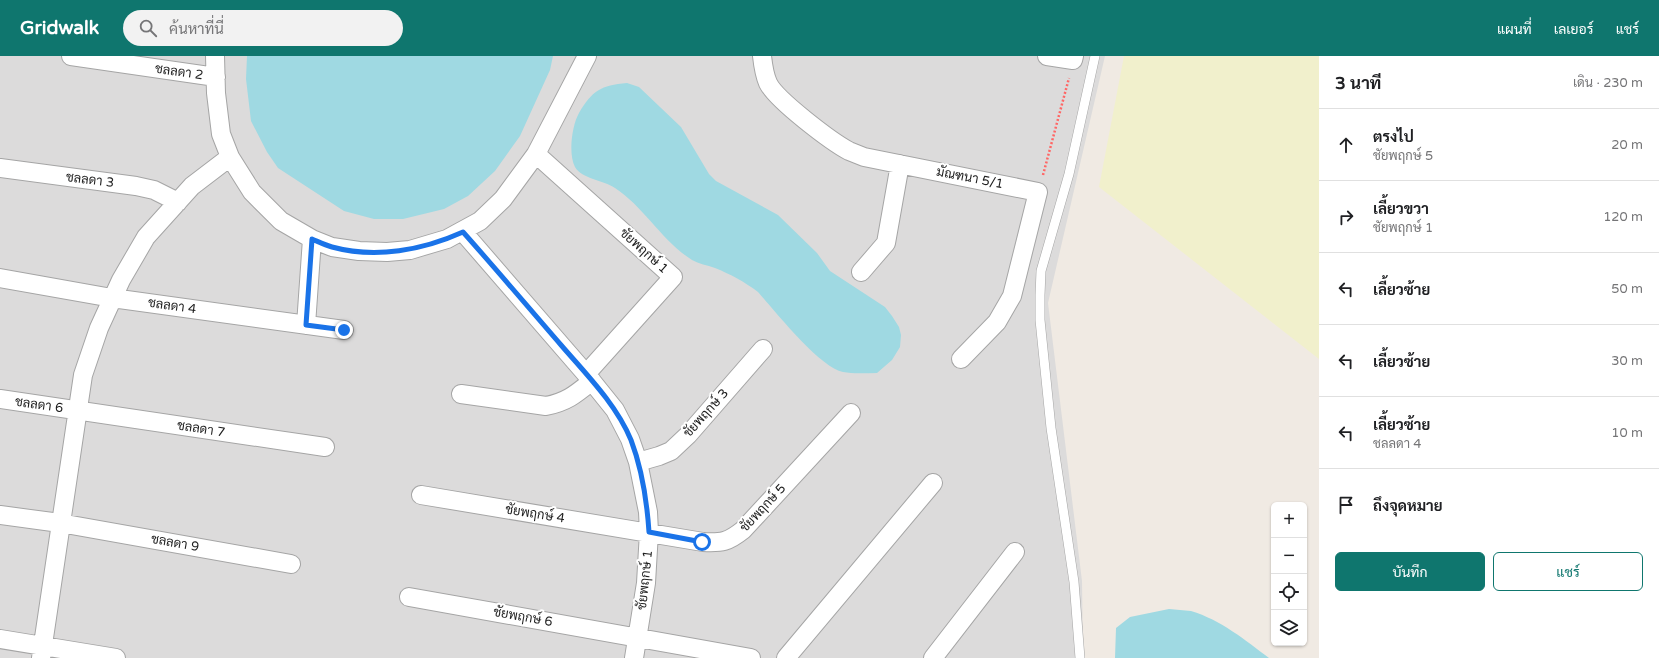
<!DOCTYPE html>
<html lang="th">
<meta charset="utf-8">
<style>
body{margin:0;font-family:"Varela Round",Sarabun,sans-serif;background:#f2f2f2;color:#202124}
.controls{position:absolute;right:12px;bottom:12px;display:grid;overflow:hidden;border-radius:6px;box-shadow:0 1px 3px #0004}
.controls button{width:36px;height:36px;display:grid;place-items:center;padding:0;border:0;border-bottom:1px solid #e0e0e0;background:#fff;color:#202124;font:20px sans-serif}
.stop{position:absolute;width:12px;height:12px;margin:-9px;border:3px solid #1a73e8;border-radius:50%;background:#fff}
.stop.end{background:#1a73e8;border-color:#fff;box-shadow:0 1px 4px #0008}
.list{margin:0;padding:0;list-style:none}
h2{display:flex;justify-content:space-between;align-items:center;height:52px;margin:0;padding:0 16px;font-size:17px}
h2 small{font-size:13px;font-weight:400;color:#757577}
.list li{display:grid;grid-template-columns:26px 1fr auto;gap:12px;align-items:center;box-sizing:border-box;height:72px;padding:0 16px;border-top:1px solid #e0e0e0}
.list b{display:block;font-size:15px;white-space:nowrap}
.list p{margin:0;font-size:13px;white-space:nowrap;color:#757577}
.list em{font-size:13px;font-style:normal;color:#757577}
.actions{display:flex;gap:8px;padding:12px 16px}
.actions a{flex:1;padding:9px 0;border:1px solid #0f766e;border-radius:6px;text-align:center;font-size:14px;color:#0f766e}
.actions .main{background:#0f766e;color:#fff}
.icon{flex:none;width:22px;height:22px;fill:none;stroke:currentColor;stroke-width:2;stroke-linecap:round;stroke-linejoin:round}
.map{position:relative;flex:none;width:1319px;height:602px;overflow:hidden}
header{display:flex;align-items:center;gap:24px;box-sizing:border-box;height:56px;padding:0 20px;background:#0f766e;color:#fff}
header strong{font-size:19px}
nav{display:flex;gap:22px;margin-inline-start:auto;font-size:14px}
.search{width:280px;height:36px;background:#f2f2f2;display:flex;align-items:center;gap:10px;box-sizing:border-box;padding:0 14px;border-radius:22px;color:#757577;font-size:15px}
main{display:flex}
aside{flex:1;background:#fff}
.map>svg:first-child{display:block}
.residential{fill:#dcdbdb}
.farmland{fill:#f1f0cc}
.water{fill:#9fd9e2}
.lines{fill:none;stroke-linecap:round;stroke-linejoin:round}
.lane-casing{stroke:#a5a5a5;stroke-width:10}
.street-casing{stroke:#a5a5a5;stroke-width:20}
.path{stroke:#ff6665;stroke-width:2.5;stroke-dasharray:2 2;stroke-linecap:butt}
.lane{stroke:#fff;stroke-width:9}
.street{stroke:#fff;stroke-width:18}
.route{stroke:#1a73e8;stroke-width:5}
.labels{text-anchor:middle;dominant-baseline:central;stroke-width:4;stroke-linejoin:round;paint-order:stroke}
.street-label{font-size:13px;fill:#1e1e1e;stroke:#fff}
</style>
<header>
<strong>Gridwalk</strong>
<div class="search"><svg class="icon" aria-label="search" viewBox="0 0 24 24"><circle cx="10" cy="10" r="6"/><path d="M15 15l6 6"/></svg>ค้นหาที่นี่</div>
<nav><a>แผนที่</a><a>เลเยอร์</a><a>แชร์</a></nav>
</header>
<main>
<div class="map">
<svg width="1319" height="602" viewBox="0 0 1319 602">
<rect width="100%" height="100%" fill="#f0eae3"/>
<!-- residential -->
<path class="residential" d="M0,0H1105L1048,247L1082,525L1083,602H0Z"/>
<!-- farmland -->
<path class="farmland" d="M1124,0H1319V303L1099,131Z"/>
<!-- water -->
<path class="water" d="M247,0H553L550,14L520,80L495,115L468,140L444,153L403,163H374L344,155L278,112L267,96L251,65L246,23Z
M627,27L639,31L681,71L709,118L716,125L778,159L817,197L830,215L885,251L892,260L899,271L901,279L900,291L892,304L877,317C866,317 853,318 843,316C820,312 774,254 758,236C745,226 730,218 715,212C707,209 699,208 692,204C662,185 644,151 615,132C603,124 582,123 575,111C568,98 572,69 579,57C592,35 601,29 627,27Z
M1169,553C1176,554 1184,554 1191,555C1221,564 1245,584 1269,602H1115L1116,572L1130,561Z"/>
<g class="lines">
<!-- lane casing -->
<g class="lane-casing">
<path id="lane" d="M1080,602L1074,526L1051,372L1040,264V239L1041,215L1069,118L1095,0"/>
</g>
<!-- street casing -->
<g class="street-casing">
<path id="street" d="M71,0L216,21
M215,0L216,37L221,78L230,101L252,136L281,165L312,183L332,191L359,195L387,196L410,194L447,183L480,165L503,143L536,98L587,0
M762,0C763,9 764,18 768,27C776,44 832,86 849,95C854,97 859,99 864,101L1038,136L1012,240L997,266L961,303
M1047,0L1073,4L1074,0
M536,98L673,221L586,318
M0,112L136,130L154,134L178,146
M463,176L586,318L615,354L630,383L638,406L648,456L649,476L646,527L634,602
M861,216L886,187L900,108
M0,222L112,242L344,274
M306,269L312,183
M461,338L546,350C567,346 576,338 592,325
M0,343L325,391
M638,406L659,400L671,395L688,379L763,293
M421,439L703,486C722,487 728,486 743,474L851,357
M0,459L60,467L291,508
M409,541L751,602
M0,583L116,602
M41,602L83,319L99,272L121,224L146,181L192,130L230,101
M786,602L933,427
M933,602L1015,496"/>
</g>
<!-- path -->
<path class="path" d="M1043,119L1069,22"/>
<!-- lane -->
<use href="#lane" class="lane"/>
<!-- street -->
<use href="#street" class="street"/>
</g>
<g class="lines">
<!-- route -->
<path class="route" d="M344,274L306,269L312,183C319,186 325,189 332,191C376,203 423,194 463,176C496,213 528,251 561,289C586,318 616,348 631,384C642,413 647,446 649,476L702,486"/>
</g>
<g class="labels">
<!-- street labels -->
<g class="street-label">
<text transform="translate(179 16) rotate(8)">ชลลดา 2</text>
<text transform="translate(970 122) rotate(11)">มัณฑนา 5/1</text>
<text transform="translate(90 124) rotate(7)">ชลลดา 3</text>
<text transform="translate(644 195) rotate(42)">ชัยพฤกษ์ 1</text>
<text transform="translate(172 250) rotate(8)">ชลลดา 4</text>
<text transform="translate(39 349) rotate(8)">ชลลดา 6</text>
<text transform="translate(706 357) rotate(-48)">ชัยพฤกษ์ 3</text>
<text transform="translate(201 373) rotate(9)">ชลลดา 7</text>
<text transform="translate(763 452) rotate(-47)">ชัยพฤกษ์ 5</text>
<text transform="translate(535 458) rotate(9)">ชัยพฤกษ์ 4</text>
<text transform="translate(175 487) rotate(10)">ชลลดา 9</text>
<text transform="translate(645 524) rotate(-84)">ชัยพฤกษ์ 1</text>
<text transform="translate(523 561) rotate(10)">ชัยพฤกษ์ 6</text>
</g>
</g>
</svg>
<div class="controls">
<button>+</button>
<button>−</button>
<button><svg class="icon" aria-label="locate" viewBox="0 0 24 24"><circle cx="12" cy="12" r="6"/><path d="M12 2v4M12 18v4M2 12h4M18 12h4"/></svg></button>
<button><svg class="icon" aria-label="layers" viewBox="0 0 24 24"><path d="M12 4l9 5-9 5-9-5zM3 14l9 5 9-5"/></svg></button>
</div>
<div class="stop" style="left:702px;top:486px"></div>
<div class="stop end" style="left:344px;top:274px"></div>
</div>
<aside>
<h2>3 นาที<small>เดิน · 230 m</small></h2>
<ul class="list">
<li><svg class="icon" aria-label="ahead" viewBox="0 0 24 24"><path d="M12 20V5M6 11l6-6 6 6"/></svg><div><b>ตรงไป</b><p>ชัยพฤกษ์ 5</p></div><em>20 m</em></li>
<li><svg class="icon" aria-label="right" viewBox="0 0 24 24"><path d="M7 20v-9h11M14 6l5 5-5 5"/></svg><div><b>เลี้ยวขวา</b><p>ชัยพฤกษ์ 1</p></div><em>120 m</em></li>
<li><svg class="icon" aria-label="left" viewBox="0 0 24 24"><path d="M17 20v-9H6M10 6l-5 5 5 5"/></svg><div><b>เลี้ยวซ้าย</b></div><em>50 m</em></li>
<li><svg class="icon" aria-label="left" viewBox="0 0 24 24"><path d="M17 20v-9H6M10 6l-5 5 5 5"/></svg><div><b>เลี้ยวซ้าย</b></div><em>30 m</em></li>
<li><svg class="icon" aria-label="left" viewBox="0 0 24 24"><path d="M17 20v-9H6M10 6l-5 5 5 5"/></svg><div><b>เลี้ยวซ้าย</b><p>ชลลดา 4</p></div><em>10 m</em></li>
<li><svg class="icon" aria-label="arrive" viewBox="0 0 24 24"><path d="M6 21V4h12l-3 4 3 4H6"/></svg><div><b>ถึงจุดหมาย</b></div></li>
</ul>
<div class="actions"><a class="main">บันทึก</a><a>แชร์</a></div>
</aside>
</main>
